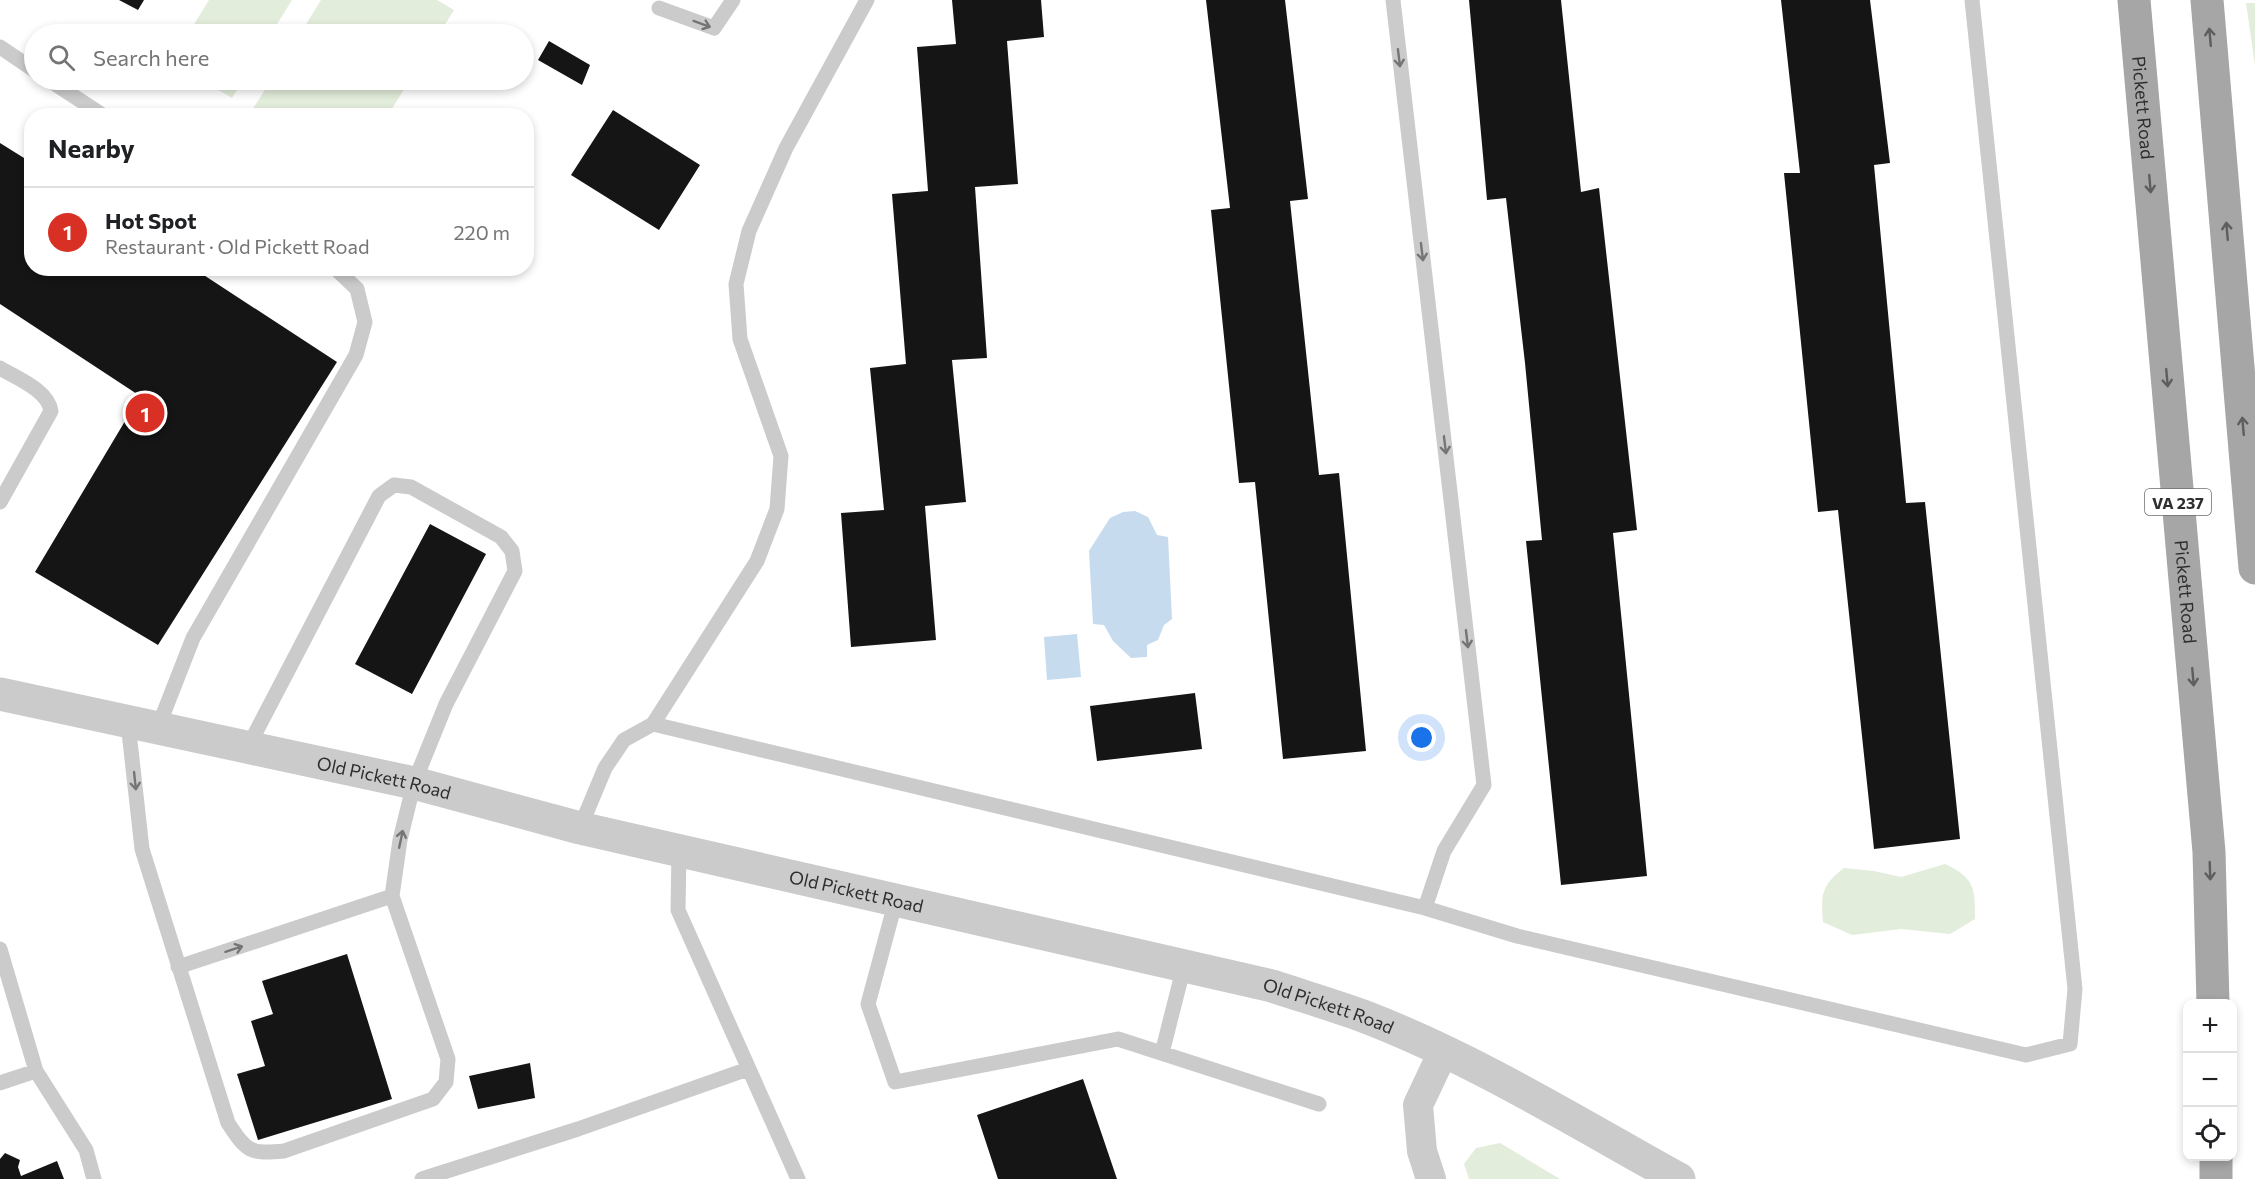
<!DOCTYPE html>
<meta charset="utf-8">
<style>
body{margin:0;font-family:Commissioner,sans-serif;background:#f6f6f6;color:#202124}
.controls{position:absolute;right:18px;bottom:18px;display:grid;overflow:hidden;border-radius:12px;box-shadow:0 3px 9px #0003}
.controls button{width:54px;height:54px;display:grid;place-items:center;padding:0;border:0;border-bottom:2px solid #e0e0e0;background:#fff;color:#202124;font:30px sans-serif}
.you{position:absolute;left:1422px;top:738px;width:21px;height:21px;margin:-15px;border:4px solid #fff;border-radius:50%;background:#1a73e8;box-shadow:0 0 0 9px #1a73e833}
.badge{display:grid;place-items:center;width:39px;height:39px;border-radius:50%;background:#d93025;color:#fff;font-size:20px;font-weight:700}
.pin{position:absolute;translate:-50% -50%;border:3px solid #fff;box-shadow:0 2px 6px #0006}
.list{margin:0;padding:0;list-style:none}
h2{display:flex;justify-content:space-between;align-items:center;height:78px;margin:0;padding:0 24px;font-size:26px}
h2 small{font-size:20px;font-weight:400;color:#757577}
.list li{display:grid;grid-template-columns:39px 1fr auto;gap:18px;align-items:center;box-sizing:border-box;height:90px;padding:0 24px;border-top:2px solid #e0e0e0}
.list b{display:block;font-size:22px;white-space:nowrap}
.list p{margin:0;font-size:20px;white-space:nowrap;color:#757577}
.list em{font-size:20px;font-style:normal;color:#757577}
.icon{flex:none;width:33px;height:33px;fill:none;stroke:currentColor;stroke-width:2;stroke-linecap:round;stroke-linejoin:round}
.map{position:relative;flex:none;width:2255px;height:1179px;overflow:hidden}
.search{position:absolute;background:#fff;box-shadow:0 3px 9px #0003;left:24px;top:24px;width:510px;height:66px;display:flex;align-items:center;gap:15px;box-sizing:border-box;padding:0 21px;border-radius:33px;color:#757577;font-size:22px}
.panel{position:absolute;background:#fff;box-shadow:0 3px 9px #0003;left:24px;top:108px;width:510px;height:168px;border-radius:24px}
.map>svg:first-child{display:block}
.green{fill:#e3eddb}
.water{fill:#c6dbee}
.building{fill:#151515}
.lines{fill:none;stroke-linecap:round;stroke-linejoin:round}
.service{stroke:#cbcbcb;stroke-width:15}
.minor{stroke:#cbcbcb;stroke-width:30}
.tertiary{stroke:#cbcbcb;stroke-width:33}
.primary{stroke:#a6a6a6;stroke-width:33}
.oneway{stroke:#757575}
.oneway2{stroke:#5e5e5e}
.labels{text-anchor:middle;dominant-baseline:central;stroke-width:6;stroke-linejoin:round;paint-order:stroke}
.shield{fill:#fff;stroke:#6d6d6d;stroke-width:1.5}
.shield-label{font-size:16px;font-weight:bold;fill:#2e2e2e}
.street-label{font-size:18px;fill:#2e2e2e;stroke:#fff}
</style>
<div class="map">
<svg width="2255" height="1179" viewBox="0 0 2255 1179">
<rect width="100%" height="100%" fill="#fff"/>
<!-- green -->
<path class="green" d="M209,0H292L271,34H188Z
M321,0H437L454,10L439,34H300Z
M2246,3H2255V65Z
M201,80H243L232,98Z
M271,80H410L388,115H249Z
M1945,864C1975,878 1975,888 1975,919L1950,934L1901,929L1852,935L1823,922C1821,894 1821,886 1844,868L1874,871L1901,877Z
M1500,1143L1560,1179H1469L1464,1164L1476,1148Z"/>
<!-- water -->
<path class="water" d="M1135,511L1148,517L1157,535L1168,537L1172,619L1164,625L1158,640L1147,645V657L1131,658L1113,641L1104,625L1093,624L1089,551L1110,518L1123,512Z
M1077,634L1081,677L1047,680L1044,637Z"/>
<!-- building -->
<path class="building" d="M119,0H144L138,10Z
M952,0H1041L1044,37L1007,41L1018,184L975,187L987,358L952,360L966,502L925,506L936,640L851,647L841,513L884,510L870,368L906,364L892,194L928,191L917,47L956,44Z
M1206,0H1285L1308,199L1290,201L1319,475L1339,473L1366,751L1283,759L1255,482L1239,483L1211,210L1230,208Z
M1469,0H1561L1581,192L1599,188L1637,530L1613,533L1647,876L1561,885L1526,541L1542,540L1525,363L1506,198L1487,200Z
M1781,0H1870L1890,163L1874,165L1906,503L1925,502L1960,839L1874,849L1838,510L1818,512L1784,173H1800Z
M549,41L590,65L582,85L538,60Z
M613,110L700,165L659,230L571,175Z
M0,143L32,163V268H193L337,362L158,645L35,572L140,396L0,304Z
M430,524L486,554L412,694L355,664Z
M1195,693L1202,749L1097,761L1090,706Z
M347,954L392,1099L258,1140L237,1074L265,1066L251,1021L273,1014L262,981Z
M530,1063L535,1098L478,1109L469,1076Z
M1083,1079L1117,1179H998L977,1115Z
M5,1153L20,1160L18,1167L21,1176L57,1161L64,1179H0V1159Z"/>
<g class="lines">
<!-- service -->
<path class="service" d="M1393,0L1484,785L1444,851L1425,908
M659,8L714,28L733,0
M0,47L34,70
M49,80L104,116
M0,368C16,378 48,390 51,411L0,502
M128,723L142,849L228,1123C247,1152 250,1154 284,1151L433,1099L446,1082L448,1059L392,896L400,840L414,783L446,704L515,571L512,551L501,537L411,487L394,485L379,496L247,749
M653,724L1425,908L1517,936L2026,1055L2070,1044L2075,989L1972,0
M157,730L193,638L356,355L365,322L357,289L335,268
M580,828L605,768L624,740L653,724L757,561L777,509L781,456L740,339L736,284L749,231L786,148L867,0
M679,850L678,910L798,1179
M896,900L868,1004L895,1082L1118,1039L1319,1104
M0,949L36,1071L0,1083
M178,967L392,896
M1162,1053L1184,966
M36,1071L86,1150L94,1179
M422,1179L578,1129L748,1069"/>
<!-- minor -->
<path class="minor" d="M1431,1179L1422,1151L1418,1105L1443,1052"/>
<!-- tertiary -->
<path class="tertiary" id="s1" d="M0,694L414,783L580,828L1272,986C1302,996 1333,1005 1363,1016C1473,1058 1576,1122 1679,1179"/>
<!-- primary -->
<g class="primary">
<path id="s2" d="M2134,0L2209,852L2213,1004"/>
<path d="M2207,0L2255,568"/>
<path d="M2216,1179V1156"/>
</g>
</g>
<!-- one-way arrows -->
<defs><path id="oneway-shaft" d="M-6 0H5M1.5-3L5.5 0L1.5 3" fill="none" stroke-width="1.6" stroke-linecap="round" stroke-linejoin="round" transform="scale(1.5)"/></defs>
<g class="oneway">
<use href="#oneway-shaft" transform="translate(702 24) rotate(20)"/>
<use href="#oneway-shaft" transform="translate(1399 58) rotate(83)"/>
<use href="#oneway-shaft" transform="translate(1422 252) rotate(83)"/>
<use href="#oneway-shaft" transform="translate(1445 445) rotate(83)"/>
<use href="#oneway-shaft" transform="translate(1467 639) rotate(83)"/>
<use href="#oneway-shaft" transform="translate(135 781) rotate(84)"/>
<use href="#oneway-shaft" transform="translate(401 839) rotate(-78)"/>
<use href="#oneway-shaft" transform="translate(234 949) rotate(-18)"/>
</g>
<g class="oneway2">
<use href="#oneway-shaft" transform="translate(2210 37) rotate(-95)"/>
<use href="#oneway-shaft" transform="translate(2150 184) rotate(85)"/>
<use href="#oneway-shaft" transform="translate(2227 231) rotate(-95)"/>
<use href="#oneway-shaft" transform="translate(2167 378) rotate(85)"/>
<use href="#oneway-shaft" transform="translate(2243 426) rotate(-95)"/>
<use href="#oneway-shaft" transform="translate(2193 677) rotate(85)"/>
<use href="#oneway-shaft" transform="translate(2210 871) rotate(88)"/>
</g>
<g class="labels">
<!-- shield labels -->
<rect class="shield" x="2145" y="489" width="66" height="26" rx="4.5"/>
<g class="shield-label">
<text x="2178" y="502">VA 237</text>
</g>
<!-- street labels -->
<g class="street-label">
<text stroke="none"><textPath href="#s2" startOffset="108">Pickett Road</textPath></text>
<text stroke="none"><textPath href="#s2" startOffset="594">Pickett Road</textPath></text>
<text stroke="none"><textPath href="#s1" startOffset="393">Old Pickett Road</textPath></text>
<text stroke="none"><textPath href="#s1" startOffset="879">Old Pickett Road</textPath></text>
<text stroke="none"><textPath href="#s1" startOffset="1365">Old Pickett Road</textPath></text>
</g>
</g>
</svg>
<div class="controls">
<button>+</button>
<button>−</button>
<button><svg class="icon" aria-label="locate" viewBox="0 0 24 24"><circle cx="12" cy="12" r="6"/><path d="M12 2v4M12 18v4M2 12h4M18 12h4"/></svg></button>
</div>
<div class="you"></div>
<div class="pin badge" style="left:145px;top:413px">1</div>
<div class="search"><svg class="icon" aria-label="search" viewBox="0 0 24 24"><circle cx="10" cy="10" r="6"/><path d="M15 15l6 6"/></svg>Search here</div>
<section class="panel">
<h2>Nearby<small></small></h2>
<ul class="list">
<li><span class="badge">1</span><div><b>Hot Spot</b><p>Restaurant · Old Pickett Road</p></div><em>220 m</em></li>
</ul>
</section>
</div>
